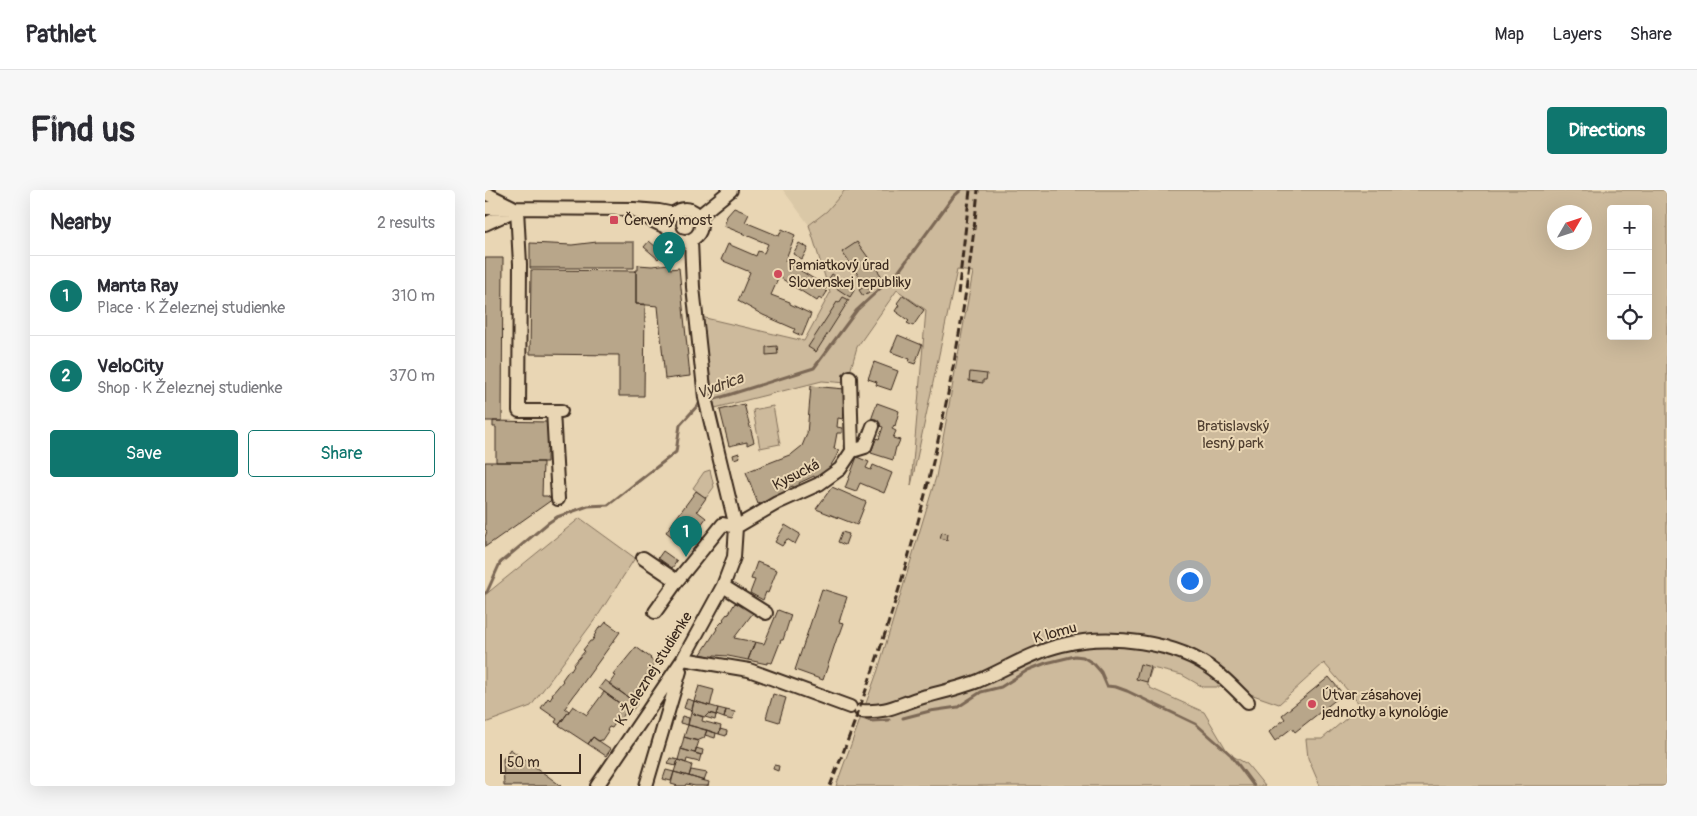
<!DOCTYPE html>
<meta charset="utf-8">
<style>
body{margin:0;font-family:Pangolin,sans-serif;background:#f7f7f7;color:#2b2b33}
.controls{position:absolute;right:15px;top:15px;display:grid;overflow:hidden;border-radius:5px;box-shadow:0 5px 20px #0002}
.controls button{width:45px;height:45px;display:grid;place-items:center;padding:0;border:0;border-bottom:1px solid #e1e1e2;background:#fff;color:#2b2b33;font:25px sans-serif}
.compass{position:absolute;left:1062px;top:15px;width:45px;height:45px;border-radius:50%;background:#fff;box-shadow:0 5px 20px #0002;rotate:51deg}
.scale{position:absolute;left:15px;bottom:12px;width:81px;box-sizing:border-box;padding-left:5px;border:2px solid #3b2a1e;border-top:0;font-size:14px;line-height:18px;white-space:nowrap;color:#3b2a1e;-webkit-text-stroke:4px #e9d6b4;paint-order:stroke}
.you{position:absolute;left:704px;top:390px;width:18px;height:18px;margin:-12px;border:4px solid #fff;border-radius:50%;background:#1a73e8;box-shadow:0 0 0 8px #1a73e833}
.badge{display:grid;place-items:center;width:32px;height:32px;border-radius:50%;background:#0f766e;color:#fff;font-size:16px;font-weight:700}
.pin{position:absolute;translate:-50% -41px;filter:drop-shadow(0 1px 2px #0008)}
.pin::after{content:'';position:absolute;top:26px;width:18px;height:15px;background:inherit;clip-path:polygon(0 0,100% 0,50% 100%)}
.list{margin:0;padding:0;list-style:none}
h2{display:flex;justify-content:space-between;align-items:center;height:65px;margin:0;padding:0 20px;font-size:21px}
h2 small{font-size:16px;font-weight:400;color:#7c7c81}
.list li{display:grid;grid-template-columns:32px 1fr auto;gap:15px;align-items:center;box-sizing:border-box;height:80px;padding:0 20px;border-top:1px solid #e1e1e2}
.list b{display:block;font-size:19px;white-space:nowrap}
.list p{margin:0;font-size:16px;white-space:nowrap;color:#7c7c81}
.list em{font-size:16px;font-style:normal;color:#7c7c81}
.actions{display:flex;gap:10px;padding:15px 20px}
.actions a{flex:1;padding:11px 0;border:1px solid #0f766e;border-radius:5px;text-align:center;font-size:18px;color:#0f766e}
.actions .main{background:#0f766e;color:#fff}
.icon{flex:none;width:28px;height:28px;fill:none;stroke:currentColor;stroke-width:2;stroke-linecap:round;stroke-linejoin:round}
.map{position:relative;flex:none;width:1182px;height:596px;overflow:hidden;border-radius:5px}
header{display:flex;align-items:center;gap:30px;box-sizing:border-box;height:70px;padding:0 25px;background:#fff;border-bottom:1px solid #e1e1e2}
header strong{font-size:24px}
nav{display:flex;gap:28px;margin-inline-start:auto;font-size:18px}
.intro{display:flex;align-items:center;justify-content:space-between;box-sizing:border-box;height:120px;padding:0 30px}
h1{margin:0;font-size:35px}
.button{padding:12px 22px;border-radius:5px;background:#0f766e;color:#fff;font-size:18px;font-weight:700}
main{display:flex;gap:30px;padding:0 30px}
aside{flex:1;background:#fff;border-radius:5px;box-shadow:0 5px 20px #0002}
.map>svg:first-child{display:block}
.built{fill:#dac8a7}
.green{fill:#cdba9c;stroke:#84725d;fill-rule:evenodd}
.lines{fill:none;stroke-linecap:round;stroke-linejoin:round}
.stream{stroke:#7b6855;stroke-width:3}
.building{fill:#b8a68a;stroke:#3b2a1e}
.minor-casing{stroke:#3b2a1e;stroke-width:16}
.minor{stroke:#e9d6b4;stroke-width:12}
.rail{stroke:#3b2a1e;stroke-width:3;stroke-dasharray:8 4;stroke-linecap:butt}
.poi-dot{fill:#d1495b;stroke:#e9d6b4;stroke-width:2}
.labels{text-anchor:middle;dominant-baseline:central;stroke-width:4;stroke-linejoin:round;paint-order:stroke}
.poi-label{font-size:15px;fill:#3b2a1e;stroke:#e9d6b4;text-anchor:start}
.park-label{font-size:15px;fill:#514031;stroke:#e9d6b4}
.street-label{font-size:15px;fill:#3b2a1e;stroke:#e9d6b4}
.water-label{font-size:16px;font-style:italic;fill:#503f30;stroke:#e9d6b4}
</style>
<header>
<strong>Pathlet</strong>
<nav><a>Map</a><a>Layers</a><a>Share</a></nav>
</header>
<div class="intro"><h1>Find us</h1><a class="button">Directions</a></div>
<main>
<aside>
<h2>Nearby<small>2 results</small></h2>
<ul class="list">
<li><span class="badge">1</span><div><b>Manta Ray</b><p>Place · K Železnej studienke</p></div><em>310 m</em></li>
<li><span class="badge">2</span><div><b>VeloCity</b><p>Shop · K Železnej studienke</p></div><em>370 m</em></li>
</ul>
<div class="actions"><a class="main">Save</a><a>Share</a></div>
</aside>
<div class="map">
<svg width="1182" height="596" viewBox="0 0 1182 596">
<rect width="100%" height="100%" fill="#e9d6b4"/>
<filter id="ink" filterUnits="userSpaceOnUse"><feTurbulence type="fractalNoise" baseFrequency=".02" numOctaves="2"/><feDisplacementMap in="SourceGraphic" scale="10" xChannelSelector="R" yChannelSelector="G"/><feConvolveMatrix kernelMatrix="1 2 1 2 8 2 1 2 1" color-interpolation-filters="sRGB"/></filter>
<g filter="url(#ink)">
<!-- built -->
<path class="built" d="M298,0H360L342,21L324,35Z"/>
<!-- green -->
<path class="green" d="M360,0H1182V596H835L823,568L821,549H837L876,516L839,473L794,514L745,497H718L697,485L667,478L662,493L665,498L719,522L744,564L762,574L780,596H351L393,480L451,287L488,82L472,80L426,296L441,120L412,100L372,157L362,193L337,191L230,218L216,127L319,151L345,103L324,35L342,21ZM1126,19H1163V146H1126ZM1070,22H1100V52H1070Z
M288,216L295,254L275,258L268,220Z
M225,280L229,297L221,308L208,298L219,282Z
M95,328L150,368L114,424L46,516L0,533V405Z"/>
<g class="lines">
<!-- stream -->
<path class="stream" d="M224,211L329,178L372,120L414,81L468,7L476,0
M0,403L2,402L15,373L63,333L72,327L103,316L123,315L191,262L195,235L214,214L218,213
M375,527L386,531L404,530
M418,528L445,521L473,517L496,502L516,497L543,480L561,473L590,466L598,467L609,474L616,482L622,496L631,497L642,501L711,534L746,565L769,596"/>
</g>
<!-- building -->
<path class="building" d="M249,18L264,24L260,32L294,46L297,39L310,45L300,71L342,97L340,100L342,102L340,105L337,110L334,108L332,111L294,87L286,105L305,112V114L326,124L317,146L308,142L310,139L278,125L253,111L265,82L236,70L243,54L271,66L273,61L279,63L283,54L239,36L242,26Z
M164,51L178,63L173,69L159,57Z
M112,52H149V78H45V53L87,55Z
M372,52L398,88L383,99L357,62Z
M314,53L323,58L317,69L308,64Z
M0,68H18L17,231H0Z
M184,74L185,79L194,78L205,186L180,189L173,116L151,114V80H153V75L167,76Z
M46,80L151,81V114H160L159,206H134V165L45,164Z
M347,84L370,99L365,107L342,92Z
M381,96L387,100L378,106L374,100Z
M418,105L439,120L428,136L422,133L424,131L410,121L414,115L412,113Z
M358,107L364,110L331,162L323,157L352,112L354,113Z
M413,145L437,155L430,174L424,172L425,169L406,162Z
M292,156L293,164L281,165V157Z
M389,172L413,181L406,200L391,195L392,192L383,189Z
M485,182L502,184L501,190H498V193L484,191Z
M326,196L360,199L358,229L353,228L352,237L357,238V243H352L349,259L354,260L351,267L343,280L331,291L329,286L314,293L316,298L310,300L308,296L300,299L302,303L273,314L261,282L307,264L317,256L322,244Z
M392,213L414,221L410,236L409,235L407,239L411,241L408,248L415,250L412,257H411L408,270L386,263L391,248L394,249L398,237L385,233Z
M259,214L269,252L262,255V252L244,256L235,220Z
M8,231L63,232L62,272H11V237H8Z
M254,263L255,267L249,269L248,265Z
M372,267L384,272L381,278L386,280L388,275L407,283L399,303L375,293L371,302L360,298Z
M0,272H58L57,306H62L68,309L0,357V347L2,341L0,339Z
M347,297L381,312L372,335L331,319Z
M211,301L221,308L212,321L221,328L200,357L181,342Z
M300,335L315,344L310,354L302,349L297,356L290,352Z
M357,342L364,344L360,355L353,352Z
M457,342L463,344L462,350L455,348Z
M178,361L192,371L187,378L173,368Z
M272,372L292,380L283,403L281,402L278,410L265,403L270,390L266,389Z
M337,399L362,407L354,432L359,433L354,447L353,446L352,448L338,490L310,480Z
M255,410L271,419L249,448L270,452L263,470L243,466L229,465L228,467L216,464L232,439L231,438L239,430L238,429L242,424L243,425L250,413L251,414Z
M293,420L306,425L298,450H296L287,473L282,472V474L263,470L270,452L279,454Z
M121,432L135,442L80,518L84,521L74,535L70,532L72,529L56,518L63,508L65,510L68,505L67,504L78,491L77,490L84,480L86,481L89,476L88,475L100,461L98,460L105,451H107L110,446H109L115,436L117,437Z
M151,457L166,468L165,469L170,472L167,479L159,488L162,490L144,508L124,494L130,486L128,485Z
M655,474L666,477L662,492L651,489Z
M844,487L858,504L810,542L807,538L790,551L784,542L800,529L797,525Z
M120,490L152,514L146,522L114,498Z
M214,496L229,500L225,516L209,511Z
M119,502L143,519L133,533L131,532L127,538L124,537L122,540L123,541L117,550L113,551L108,547L103,554L74,535L88,516L102,525Z
M288,504L301,508L294,532L281,528Z
M202,509L209,511L207,521L199,518Z
M209,511L233,518L231,525L224,523L220,527L206,523Z
M233,518L241,520L239,528L231,525Z
M241,520L250,522L247,530L239,528Z
M206,523L218,527L217,531L236,536L234,544L203,535Z
M224,523L231,525L230,530L220,527Z
M197,526L204,528L203,535L195,533Z
M203,535L222,540L219,548L212,551L199,547Z
M235,539L242,541L241,546L234,544Z
M222,540L231,543L230,548L220,545Z
M108,547L126,559L121,566L103,554Z
M199,547L214,551L210,563L196,559Z
M211,558L218,560L217,565L210,563Z
M25,559L64,587L76,596H19L18,569Z
M196,559L216,565L214,572L202,569L201,573L193,570Z
M185,568L193,570L191,576L183,574Z
M193,570L207,575L204,586L189,582Z
M289,575L294,576L293,581L288,579Z
M181,580L189,582L186,591L178,589Z
M206,580L222,583L219,591L204,586Z
M189,582L224,592L223,596H210L201,594L200,596H193L186,594Z"/>
<g class="lines">
<!-- minor casing -->
<g class="minor-casing">
<path id="minor" d="M0,3L28,17
M0,18L149,19L174,21L189,24
M184 35a16 16 0 1 1 32 0a16 16 0 1 1-32 0Z
M32,19L35,74L34,221H76
M151,21L168,31L185,39
M214,26L246,0
M0,34L28,21
M68,221L73,309
M367,261L380,257L388,236
M158,368L192,391L238,334L251,337L292,313L334,294L355,279L367,261L365,187
M238,396L281,423
M170,422L192,391
M198,469L264,480L365,517
M376,521C404,523 413,514 438,507C457,502 475,498 493,491C521,479 547,462 577,455C623,443 692,451 730,481C742,490 753,502 763,512
M112,596L198,469L238,396L249,367L251,337L220,208L208,97L206,51
M161,596L195,481"/>
</g>
<!-- minor -->
<use href="#minor" class="minor"/>
<!-- rail -->
<path class="rail" d="M473,104L485,0
M345,596C421,405 474,205 493,0"/>
</g>
</g>
<!-- markers -->
<g class="poi-dot">
<rect x="124" y="25" width="10" height="10" rx="2.5"/>
<circle cx="293" cy="84" r="5"/>
<circle cx="827" cy="514" r="5"/>
</g>
<g class="labels">
<!-- poi labels -->
<g class="poi-label">
<text x="139" y="30">Červený most</text>
<text x="303" y="75">Pamiatkový úrad<tspan x="303" dy="17">Slovenskej republiky</tspan></text>
<text x="837" y="505">Útvar zásahovej<tspan x="837" dy="17">jednotky a kynológie</tspan></text>
</g>
<!-- park labels -->
<g class="park-label">
<text x="748" y="236">Bratislavský<tspan x="748" dy="17">lesný park</tspan></text>
</g>
<!-- street labels -->
<g class="street-label">
<text transform="translate(311 285) rotate(-27)">Kysucká</text>
<text transform="translate(570 443) rotate(-15)">K lomu</text>
<text transform="translate(169 479) rotate(-58)">K Železnej studienke</text>
</g>
<!-- water labels -->
<g class="water-label">
<text transform="translate(235 196) rotate(-21)">Vydrica</text>
</g>
</g>
</svg>
<div class="controls">
<button>+</button>
<button>−</button>
<button><svg class="icon" aria-label="locate" viewBox="0 0 24 24"><circle cx="12" cy="12" r="6"/><path d="M12 2v4M12 18v4M2 12h4M18 12h4"/></svg></button>
</div>
<svg class="compass" viewBox="-18 -18 36 36"><path d="M0-13l5 13h-10z" fill="#e53935"/><path d="M0 13l5-13h-10z" fill="#7c7c81"/></svg>
<div class="scale">50 m</div>
<div class="you"></div>
<div class="pin badge" style="left:201px;top:367px">1</div>
<div class="pin badge" style="left:184px;top:83px">2</div>
</div>
</main>
